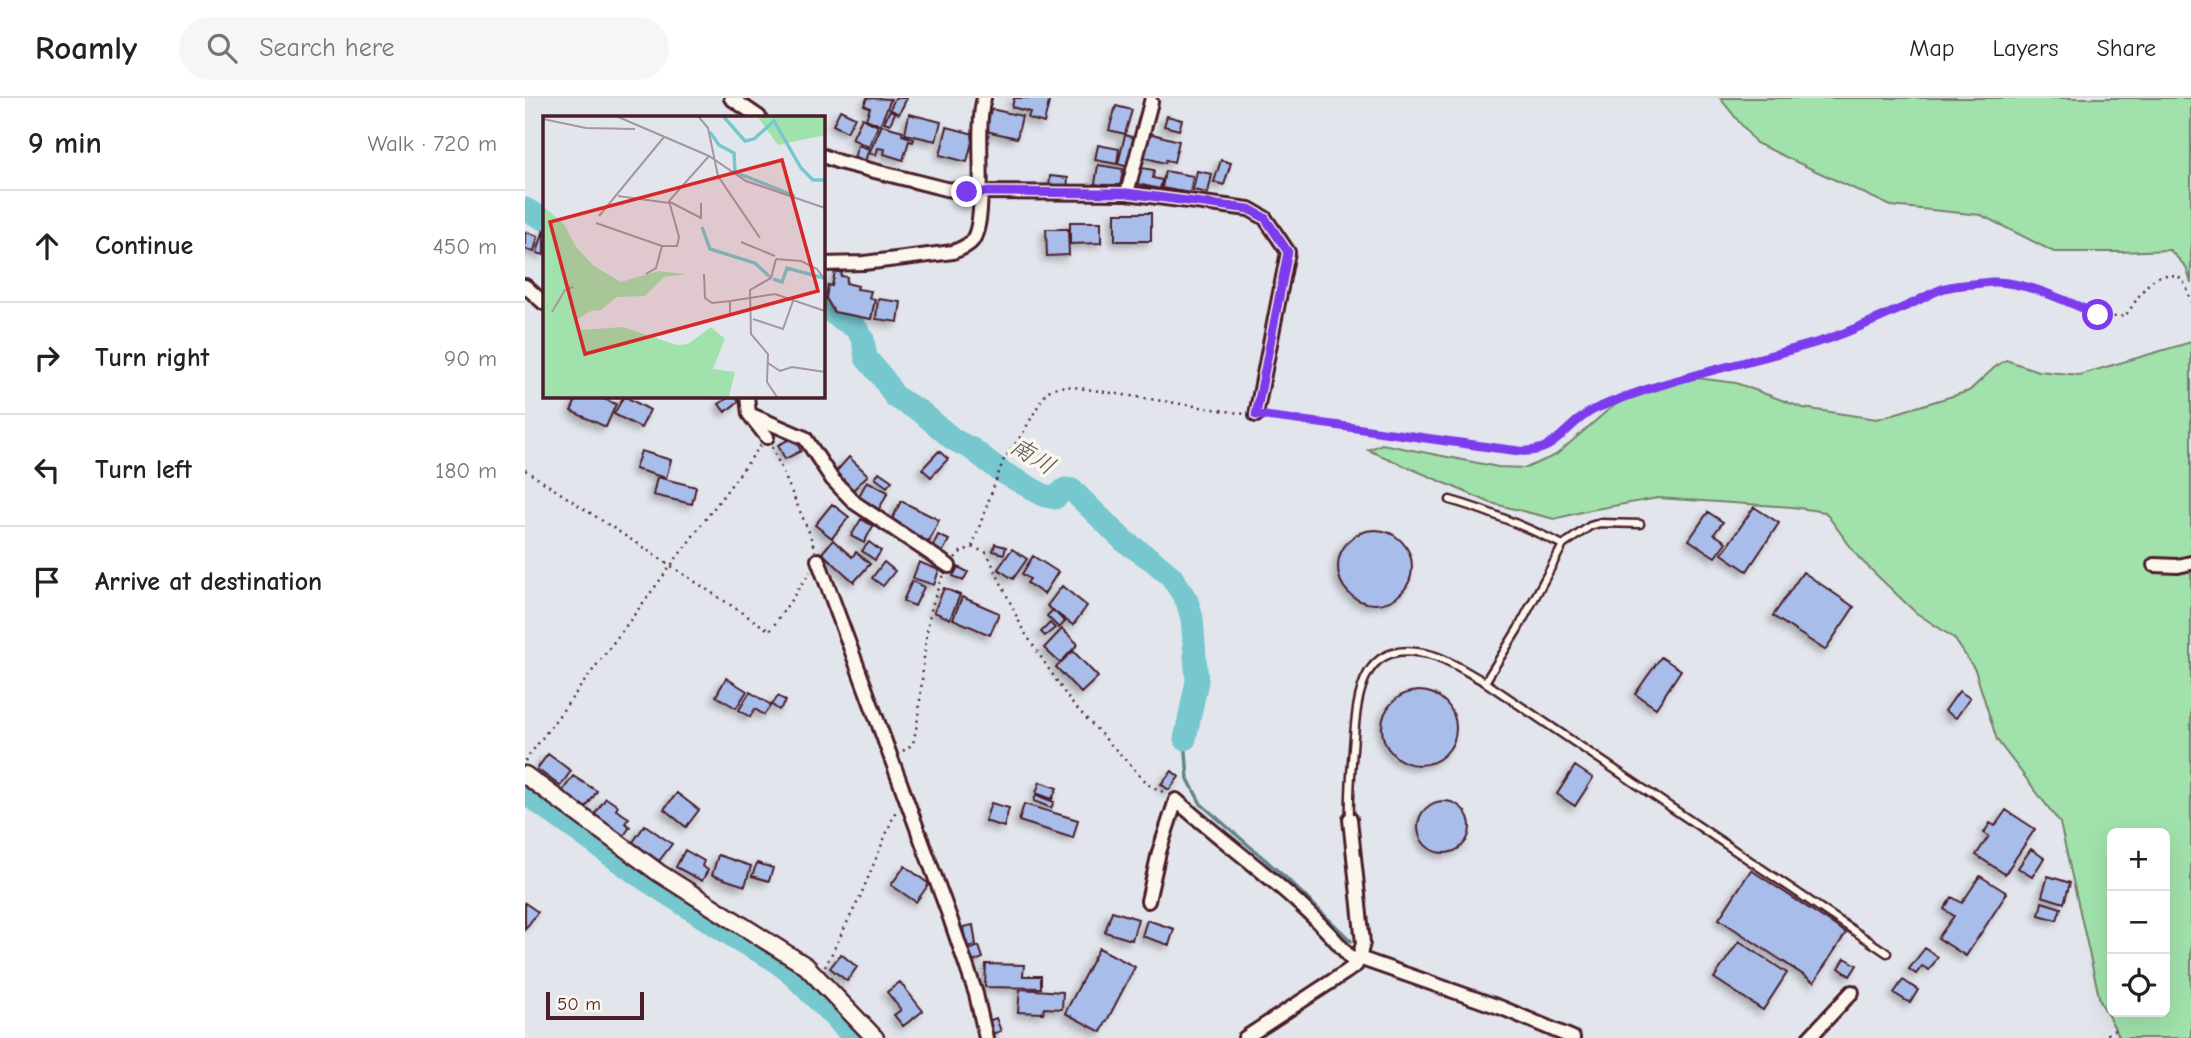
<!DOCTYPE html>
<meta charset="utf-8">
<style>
body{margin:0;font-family:"Comic Neue","Klee One",sans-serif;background:#f6f6f6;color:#222}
.controls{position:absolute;right:21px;bottom:21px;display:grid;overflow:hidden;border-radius:10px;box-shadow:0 7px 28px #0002}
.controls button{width:63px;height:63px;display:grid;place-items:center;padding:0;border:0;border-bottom:2px solid #e0e0e0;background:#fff;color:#222;font:35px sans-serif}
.scale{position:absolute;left:21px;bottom:18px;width:98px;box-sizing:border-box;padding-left:7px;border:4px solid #4a1f2b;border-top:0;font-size:19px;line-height:24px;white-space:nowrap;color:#4a1f2b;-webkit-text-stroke:5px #fbf7ec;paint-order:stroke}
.stop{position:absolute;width:21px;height:21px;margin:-16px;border:5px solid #7c3aed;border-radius:50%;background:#fff}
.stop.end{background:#7c3aed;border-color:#fff;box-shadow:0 2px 7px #0008}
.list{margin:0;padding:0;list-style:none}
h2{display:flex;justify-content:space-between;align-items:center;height:91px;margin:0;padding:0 28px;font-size:30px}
h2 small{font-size:23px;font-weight:400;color:#767676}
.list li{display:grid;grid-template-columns:46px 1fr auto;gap:21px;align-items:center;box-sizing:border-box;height:112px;padding:0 28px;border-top:2px solid #e0e0e0}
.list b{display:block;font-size:26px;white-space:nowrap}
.list em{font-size:23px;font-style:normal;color:#767676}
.icon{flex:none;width:38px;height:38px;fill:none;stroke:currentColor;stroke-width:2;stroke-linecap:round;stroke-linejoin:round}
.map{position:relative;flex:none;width:1666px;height:940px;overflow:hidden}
header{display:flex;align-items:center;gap:42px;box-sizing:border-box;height:98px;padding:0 35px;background:#fff;border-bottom:2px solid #e0e0e0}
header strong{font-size:33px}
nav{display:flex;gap:38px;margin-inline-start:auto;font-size:24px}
.search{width:490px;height:63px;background:#f6f6f6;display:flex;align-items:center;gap:18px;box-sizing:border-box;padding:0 24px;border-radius:38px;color:#767676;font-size:26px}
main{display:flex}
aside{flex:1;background:#fff}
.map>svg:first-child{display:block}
.green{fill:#a1e2ac;stroke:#76806c;stroke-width:2;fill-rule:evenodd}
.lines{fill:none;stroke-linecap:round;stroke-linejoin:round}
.stream{stroke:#64848d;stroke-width:3.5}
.river{stroke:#76c8ce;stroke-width:23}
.building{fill:#a9bdeb;stroke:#4a1f2b;stroke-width:2;filter:url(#shadow)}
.service-casing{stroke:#4a1f2b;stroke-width:11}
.minor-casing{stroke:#4a1f2b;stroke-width:18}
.tertiary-casing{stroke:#4a1f2b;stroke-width:21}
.path{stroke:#4a1f2b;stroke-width:2.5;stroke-dasharray:2 5;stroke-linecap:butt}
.service{stroke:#fbf7ec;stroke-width:6}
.minor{stroke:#fbf7ec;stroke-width:12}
.tertiary{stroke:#fbf7ec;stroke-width:16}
.route{stroke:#7c3aed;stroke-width:9}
.labels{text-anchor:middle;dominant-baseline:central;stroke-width:7;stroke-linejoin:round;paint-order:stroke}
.water-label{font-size:24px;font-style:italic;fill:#57525c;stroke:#fbf7ec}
.inset-river{fill:none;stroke:#76c8ce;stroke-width:3.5}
.inset-road{fill:none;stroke:#a5969f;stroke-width:2}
.view{fill:#d62828;fill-opacity:0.15;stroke:#d62828;stroke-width:3.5}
.inset-edge{fill:none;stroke:#4a1f2b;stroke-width:3.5}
</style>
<header>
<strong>Roamly</strong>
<div class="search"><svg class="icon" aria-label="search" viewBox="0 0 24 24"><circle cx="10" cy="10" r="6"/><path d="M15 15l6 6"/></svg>Search here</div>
<nav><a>Map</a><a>Layers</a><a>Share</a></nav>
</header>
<main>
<aside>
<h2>9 min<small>Walk · 720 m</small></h2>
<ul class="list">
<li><svg class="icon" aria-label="ahead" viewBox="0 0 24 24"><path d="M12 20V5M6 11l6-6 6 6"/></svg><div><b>Continue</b></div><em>450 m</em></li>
<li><svg class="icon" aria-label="right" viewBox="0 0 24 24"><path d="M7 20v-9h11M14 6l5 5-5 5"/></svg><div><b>Turn right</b></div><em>90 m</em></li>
<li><svg class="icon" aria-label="left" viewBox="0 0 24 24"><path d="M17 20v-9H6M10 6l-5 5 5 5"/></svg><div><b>Turn left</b></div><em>180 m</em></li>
<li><svg class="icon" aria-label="arrive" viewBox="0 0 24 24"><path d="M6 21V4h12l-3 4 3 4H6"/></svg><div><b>Arrive at destination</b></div></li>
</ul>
</aside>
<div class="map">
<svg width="1666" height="940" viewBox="0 0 1666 940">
<defs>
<filter id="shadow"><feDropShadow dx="-4" dy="4" stdDeviation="3.5" flood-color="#0004"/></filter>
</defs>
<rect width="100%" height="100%" fill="#e2e6ec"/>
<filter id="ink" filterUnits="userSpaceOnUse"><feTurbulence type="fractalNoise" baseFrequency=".0143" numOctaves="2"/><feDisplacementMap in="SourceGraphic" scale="14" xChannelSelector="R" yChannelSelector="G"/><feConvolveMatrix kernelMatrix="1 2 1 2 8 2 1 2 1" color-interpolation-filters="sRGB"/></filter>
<g filter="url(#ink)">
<!-- green -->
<path class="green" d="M1195,0H1666V185L1661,169L1645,152L1594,154H1529L1456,117L1366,108L1231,45Z
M1666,244V940H1595L1575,903L1535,725L1472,642L1450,572L1429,540L1390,514L1334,460L1300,414L1267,409L1133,400L1065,412L1029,421L966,405L843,352L857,346L973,369L1001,370L1031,357L1097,300L1164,279L1211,285L1278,310L1352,321L1444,293L1470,269L1481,262L1513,273L1554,277ZM1587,735H1640V914H1587Z"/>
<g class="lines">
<!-- stream -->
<path class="stream" d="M660,641L663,681L676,706L760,779L826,843"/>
<!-- river -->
<path class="river" d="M0,111L19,121
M298,196L306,214L331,230L338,241L341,260L358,280L370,299L396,314L429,342L447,351L477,374L520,398L530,400L540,391L547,392L599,443L627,462L646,478L662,503L667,520L672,583L660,641
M0,695L112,776L217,844L248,861L266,875L330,940"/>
</g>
<!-- building -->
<path class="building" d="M342,0L366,1L355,27L341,21L345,10L339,7Z
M370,0H382L374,16L365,11Z
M489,0H525L519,25L503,20L505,14L487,9Z
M591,8L607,12L600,36L584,32Z
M466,11L497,18L492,40L461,33Z
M315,12L330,19L322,34L308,27Z
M365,12L370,15L365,26L359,24Z
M384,16L416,24L411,43L380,36Z
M642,18L657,22L654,32L639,28Z
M337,20L353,28L344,49L327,41Z
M357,27L378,33L377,37L389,41L388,44L384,43L378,62L359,56L360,51L353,50L351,57L344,55Z
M422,29L449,36L442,64L415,57Z
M620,34L654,43L649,64L641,62L640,65L614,58Z
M600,37L610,40L603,69L593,66Z
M333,47L344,51L340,63L329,60Z
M573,47L594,51L592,66L570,62Z
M696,62L706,65L699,87L689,84Z
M573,67L598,71L595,90L570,86Z
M611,69L629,72L628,80L637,82L635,91L608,85Z
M640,73L668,78L665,95L637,90Z
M672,73L687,76L683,95L668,92Z
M525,78L543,80L542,92L524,90Z
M590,115H626V143H590Z
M545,124H576V145L545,146Z
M19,131V157L12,155Z
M521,131H543L544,157L522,158Z
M0,134L13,138L9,154L0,151Z
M310,173L317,175L316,178L322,179L321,185L333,188L332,191L346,193L344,200L350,201L346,221L309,214L301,200L303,187L307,188Z
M353,201L376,204L373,224L351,221Z
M53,298H72L91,306L81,329L46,313Z
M99,298L125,312L116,330L89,316Z
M206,298H210L214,303L200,314L194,306Z
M269,339L276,353L260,361L253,347Z
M116,353L146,362L141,380L110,371Z
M414,353L423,361L406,379L397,371Z
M324,359L343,377L328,392L310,375Z
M354,374L367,383L362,389L350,380Z
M132,379L171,389L167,406L128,397Z
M342,383L363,394L353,413L332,402Z
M376,403L414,422L404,444L365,425Z
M307,406L324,419L307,440L290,427Z
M1229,409L1254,425L1222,473L1197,456Z
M1183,414L1198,424L1189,436L1201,444L1190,459L1164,442Z
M336,421L348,428L339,445L326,438Z
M813 469a37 37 0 1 1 74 0a37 37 0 1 1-74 0Z
M413,437L424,442L417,455L407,450Z
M308,442L327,459L331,454L345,466L329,484L297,455Z
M344,444L356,453L350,462L337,453Z
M470,446L481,449L479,456L468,453Z
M487,451L502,461L488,481L473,471Z
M508,458L533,474L519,496L502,485L505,481L497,476Z
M359,464L370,473L358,488L347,480Z
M394,464L414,472L409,487L388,480Z
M433,469L443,474L438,483L428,478Z
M1278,474L1329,509L1300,552L1248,518Z
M387,483L399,489L390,508L378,503Z
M537,488L562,508L548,527L522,508Z
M419,490L435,497L425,521L409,514Z
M437,499L474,515L465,537L428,521Z
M528,512L540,524L534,530L522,518Z
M525,525L530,530L520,538L516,534Z
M537,531L553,546L535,565L519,550Z
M548,553L573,579L556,595L531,569Z
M1136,559L1156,572L1131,610L1110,596Z
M201,580L222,593L211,610L191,598Z
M1434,593L1445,600L1431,620L1420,613Z
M857 630a37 37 0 1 1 74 0a37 37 0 1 1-74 0Z
M225,594L246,607L239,617L230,611L225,619L214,612Z
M253,598L261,603L254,612L247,607Z
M23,656L46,673L35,688L12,671Z
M1050,668L1068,680L1050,708L1032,696Z
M647,673L654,679L644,692L636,686Z
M48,678L72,693L61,710L37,694Z
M515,684L532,690L527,701L511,695Z
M152,695L174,712L161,729L139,711Z
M511,697L529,704L526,710L509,703Z
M81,700L93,708L91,712L104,720L100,725L105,729L98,739L68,719Z
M893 729a26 26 0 1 1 52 0a26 26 0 1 1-52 0Z
M466,705L484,710L479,729L460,723Z
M499,706L553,722L548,740L494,723Z
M1481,712L1510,731L1480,776L1451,757L1464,738L1459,735L1465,725L1470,728Z
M120,727L147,746L134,763L108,744Z
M1506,751L1519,760L1507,779L1493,770Z
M160,752L179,763L177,768L183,772L177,783L151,769Z
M193,757L226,768L220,788L187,777Z
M232,765L248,770L244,783L227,778Z
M380,768L404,786L391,804L366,787Z
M1226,772L1321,835L1289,884L1194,821Z
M1455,778L1482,795L1441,858L1413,840L1429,818L1419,811L1427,799L1437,805Z
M1523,778L1545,785L1539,805L1517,798Z
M1517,804L1536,810L1532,822L1514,817Z
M0,805L13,814L0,831Z
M587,813L613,821L607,842L580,834Z
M622,822L649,831L644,847L617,838Z
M448,827L451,847L441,849L438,829Z
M1214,843L1262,875L1238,912L1189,880Z
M454,848L458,860L448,864L444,852Z
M574,850L610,869L576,934L540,915Z
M1400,850L1413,859L1404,872L1397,868L1391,876L1384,871Z
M316,856L332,869L322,883L305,870Z
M1320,860L1332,867L1325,878L1314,870Z
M461,866L499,867L498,878H516V890L460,889Z
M1378,882L1393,892L1385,905L1369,895Z
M375,884L398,913L378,928L369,917L376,912L362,894Z
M495,891L538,894L537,911L519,910L518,915L493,914Z
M471,920L476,933L467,936L463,923Z"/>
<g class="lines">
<!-- service casing -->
<g class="service-casing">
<path id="service" d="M925,402C965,413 1001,429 1038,447
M960,584L993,531L1038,447L1065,428L1075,425L1115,426
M825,721C824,698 826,674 828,651C832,600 834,537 907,557C925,562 943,575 960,584L1362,855"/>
</g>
<!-- minor casing -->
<g class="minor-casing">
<path id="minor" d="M206,0L234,19
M626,4L602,95L724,111L740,120L763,154L731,317
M298,58L314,64L421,91L442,94L602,95
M298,166L339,165L428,154C435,151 442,149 447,143C464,120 449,35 459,0
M0,188L19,205
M222,298L224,316L242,339
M224,316L280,340L307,381L330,405L424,468
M293,462L424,817L451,896L461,940
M1629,467L1653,468L1666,465
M623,803L634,754L651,702C711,756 781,801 831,867
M834,860L977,910L1048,940
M720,940L821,874L831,867L834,860L838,845L825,721
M1284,940L1327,894"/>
</g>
<!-- tertiary casing -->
<g class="tertiary-casing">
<path id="tertiary" d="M0,677L134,775L281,868L350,940"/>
</g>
<!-- path -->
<path class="path" d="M744,319L1009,354L1026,348L1053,321L1069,312L1134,289L1249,258L1307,240L1357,220L1420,190L1469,184L1503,190L1573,217L1587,219L1600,218C1612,204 1622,177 1643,177C1649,177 1655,178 1658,183C1662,188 1664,198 1666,204
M247,349L284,434L290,453
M0,372L245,533L285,474
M447,449L462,455L498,532L545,603L624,687L642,696
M430,460L434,455L447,449L478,363L498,335L518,299L527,290L542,288L720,316
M378,653L388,646C391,631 394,617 395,602C400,560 399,515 419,477
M0,663L236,347
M300,869L335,799L372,710
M1576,940L1593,930"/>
<!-- service -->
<use href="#service" class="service"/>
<!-- minor -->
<use href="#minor" class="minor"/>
<!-- tertiary -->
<use href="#tertiary" class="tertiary"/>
</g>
</g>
<g class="lines" filter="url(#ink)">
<!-- route -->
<path class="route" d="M442,94L602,95L724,111L740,120L763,154L731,317C819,327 907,342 995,353C1033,356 1040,325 1070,311C1143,279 1227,265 1303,241C1332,231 1359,218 1386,206C1397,201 1409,193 1420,190C1429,187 1457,185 1467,184C1501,183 1543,204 1573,217"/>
</g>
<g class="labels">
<!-- water labels -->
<g class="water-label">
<text transform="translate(508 358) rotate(32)">南川</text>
</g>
</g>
<!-- overview -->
<g transform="translate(18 18)">
<rect width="282" height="282" fill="#e2e6ec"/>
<path d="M214,0H282V19L235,29ZM0,90L21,108L33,131L51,150L78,166L115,155L144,158L121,161L102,180L74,181L58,194L48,195L33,204L37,214L80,211L134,229L145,228L168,211L182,223L170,253L192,256L186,281H0Z" fill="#a1e2ac"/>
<path class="inset-river" d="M180,0L202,25L211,23L231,5L258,52L270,64H282M167,16L176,29L191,37L192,56L252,80M159,111L167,133L212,147L227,161M230,163L239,166L244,152L281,162"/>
<path class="inset-road" d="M73,0L166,40L203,65L282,92M155,0L165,12L175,60L217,122M0,3L43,12L92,13M75,80L126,87M127,86L158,102V87M56,100L121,21M53,107L119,130H134L136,121L126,85L166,40M198,126L232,140M233,143L228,162L207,174L208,218L225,238L224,266L234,281M233,143L258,145L274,153L282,164M103,158L113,152L119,130M161,158L162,182L169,187L187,185V198M187,185L232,178L282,195M9,196L22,174L30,171M210,203L240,213L250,185M225,247L237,255L249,251L282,256"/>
<path class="view" d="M239,44L275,175L42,238L7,106Z"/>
<rect width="282" height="282" class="inset-edge"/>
</g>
</svg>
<div class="controls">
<button>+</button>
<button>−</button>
<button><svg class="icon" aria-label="locate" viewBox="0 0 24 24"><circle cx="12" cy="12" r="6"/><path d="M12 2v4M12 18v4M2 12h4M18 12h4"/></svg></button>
</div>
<div class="scale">50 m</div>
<div class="stop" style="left:1573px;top:217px"></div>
<div class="stop end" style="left:442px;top:94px"></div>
</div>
</main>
